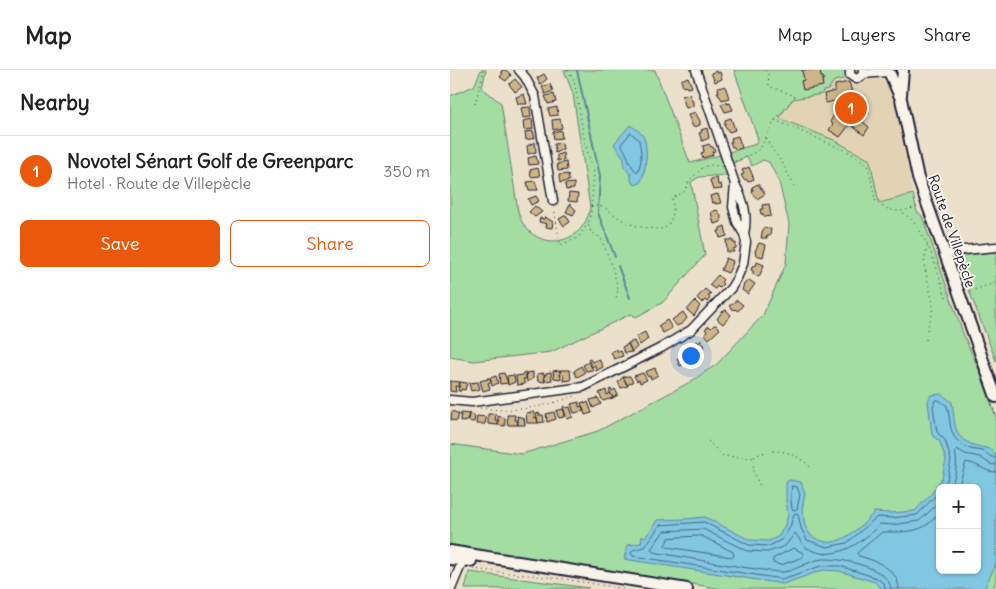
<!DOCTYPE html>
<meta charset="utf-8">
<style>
body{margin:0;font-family:Delius,sans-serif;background:#f6f6f6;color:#222}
.controls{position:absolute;right:15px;bottom:15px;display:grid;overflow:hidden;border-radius:8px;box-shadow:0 1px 4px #0004}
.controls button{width:45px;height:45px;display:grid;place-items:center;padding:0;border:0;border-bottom:1px solid #e0e0e0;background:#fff;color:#222;font:25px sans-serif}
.you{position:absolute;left:240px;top:285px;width:18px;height:18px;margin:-12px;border:4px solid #fff;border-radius:50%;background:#1a73e8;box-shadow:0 0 0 8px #1a73e833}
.badge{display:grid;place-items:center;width:32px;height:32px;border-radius:50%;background:#ea580c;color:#fff;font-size:16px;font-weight:700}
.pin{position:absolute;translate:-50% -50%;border:2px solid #fff;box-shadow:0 1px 5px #0006}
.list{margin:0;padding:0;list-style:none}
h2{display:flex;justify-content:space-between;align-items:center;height:65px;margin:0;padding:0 20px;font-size:21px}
h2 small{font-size:16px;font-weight:400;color:#767676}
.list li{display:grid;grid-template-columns:32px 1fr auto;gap:15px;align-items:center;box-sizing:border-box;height:70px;padding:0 20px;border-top:1px solid #e0e0e0}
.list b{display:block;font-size:19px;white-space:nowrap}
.list p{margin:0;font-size:16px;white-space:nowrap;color:#767676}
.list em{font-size:16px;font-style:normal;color:#767676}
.actions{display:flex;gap:10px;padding:15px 20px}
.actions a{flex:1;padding:11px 0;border:1px solid #ea580c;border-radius:8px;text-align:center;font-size:18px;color:#ea580c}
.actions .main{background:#ea580c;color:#fff}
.map{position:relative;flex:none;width:546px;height:519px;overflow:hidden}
header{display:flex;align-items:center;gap:30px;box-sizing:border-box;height:70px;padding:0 25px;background:#fff;border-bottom:1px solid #e0e0e0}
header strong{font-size:24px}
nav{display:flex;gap:28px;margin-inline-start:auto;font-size:18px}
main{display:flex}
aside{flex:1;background:#fff}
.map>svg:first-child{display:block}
.built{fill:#e3d3b5}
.green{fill:#a3dda2;stroke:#62806e;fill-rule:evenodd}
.water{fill:#81c7e2;stroke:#5b859f;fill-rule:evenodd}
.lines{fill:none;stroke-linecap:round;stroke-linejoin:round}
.shore{stroke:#48647e;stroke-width:1}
.stream{stroke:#5b859f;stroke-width:2}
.building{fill:#cfb585;stroke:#22223b}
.minor-casing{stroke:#22223b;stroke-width:11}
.major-casing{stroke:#22223b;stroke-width:14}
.path{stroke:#22223b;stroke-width:1;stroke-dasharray:1 4;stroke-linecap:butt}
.minor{stroke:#f7f3e8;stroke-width:8}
.major{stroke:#f7f3e8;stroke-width:10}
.labels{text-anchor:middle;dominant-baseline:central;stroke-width:4;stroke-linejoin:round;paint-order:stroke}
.street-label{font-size:14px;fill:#22223b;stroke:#f7f3e8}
</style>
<header>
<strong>Map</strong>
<nav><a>Map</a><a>Layers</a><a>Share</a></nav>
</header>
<main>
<aside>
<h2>Nearby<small></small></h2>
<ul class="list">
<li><span class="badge">1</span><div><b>Novotel Sénart Golf de Greenparc</b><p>Hotel · Route de Villepècle</p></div><em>350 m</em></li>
</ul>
<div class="actions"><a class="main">Save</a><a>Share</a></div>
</aside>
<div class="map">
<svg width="546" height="519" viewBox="0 0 546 519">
<rect width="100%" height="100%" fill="#ebe0ca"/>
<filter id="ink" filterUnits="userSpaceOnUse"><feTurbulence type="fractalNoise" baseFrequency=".02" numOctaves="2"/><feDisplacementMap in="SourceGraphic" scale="10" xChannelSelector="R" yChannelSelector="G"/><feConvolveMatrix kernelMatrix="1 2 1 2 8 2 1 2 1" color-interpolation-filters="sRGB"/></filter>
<g filter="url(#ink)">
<!-- built -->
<path class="built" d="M420,5L422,10L429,8L437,14L444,30L463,124L429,133L420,90L401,78L331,49L330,46L343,29L371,24L373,21L378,20L384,11Z"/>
<!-- green -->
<path class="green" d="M31,0H36L32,18L51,33L68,141C78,183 134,180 140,137L123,24L114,0H205L240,93L270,85L277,105L249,107L241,112L255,185L212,233L186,247L181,244L101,282L24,291L0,287V26L24,16Z
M284,0H419L411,11L404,12L398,8L384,11L378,20L373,21L372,24L343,29L330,46L331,49L384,70L420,90L429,133L463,124L467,142L472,146L514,266L531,304L546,347V512L543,519H273L0,476V374L72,384L148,361L240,312L267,294L313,245L336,194L339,154L329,112L319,92L313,90L302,96L297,87L283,93L279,82L306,74L308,69ZM490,418H527V500H490Z
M546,182V291L506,186Z
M19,502L139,518L15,519Z"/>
<!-- water -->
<path class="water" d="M180,55C184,58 190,61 193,66C199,76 196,103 190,113L185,115L181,111V105L174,97V88L164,74Z
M491,324L502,332C505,348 502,366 519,373C526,377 535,377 542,380L546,387V494L534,519H432L425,512L389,501L373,500L333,514L174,489L178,475L191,473L192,466L195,467L201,460L207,450L236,449L255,447L300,470L319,471L329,466L335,455L338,445L336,431V412L340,410L351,412L355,424L352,439L355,456L361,466C365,468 371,471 376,472C392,475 415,454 424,442L441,443L465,441L482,423L492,408L496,390L490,372L482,365L478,331L481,325ZM490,418H527V500H490Z"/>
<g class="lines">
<!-- shore -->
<path class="shore" d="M181,63L189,70C191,81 193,92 187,102C178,95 179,84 171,75Z
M342,416L347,417L350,425L347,439L345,440L342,439L341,430Z
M492,418L497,410L501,390L495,370L487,362L483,337L485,330H489L497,336C502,353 497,367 516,377C521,380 527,380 532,381C538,383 540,388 546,388
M499,418C506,408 508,393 505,382L507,379L515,384L530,387L540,394L546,395
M508,418L516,392C529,394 534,402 546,402
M252,466L283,482L284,486L282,487L217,477L215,475L219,468Z
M344,478L353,483V487L331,495L323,493V489Z
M435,519L434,514L427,508L390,496H371L332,509L183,486L181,483L183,480L195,477L210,455L254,452L299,475L319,476L333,469L340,457L344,444L346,443L348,444L351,458L357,470L377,477L397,473L427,447L442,448L467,445L490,421
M441,519C440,497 390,488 372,489C359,490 341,504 328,502C286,497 245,489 203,482L201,479L214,461L253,459L297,481L318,482L335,476L345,463C349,467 350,472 354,476C381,495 411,474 430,454L442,455L469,451L490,432
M449,519C448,498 426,491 409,486L407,483L432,462C445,462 464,463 475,456C481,453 485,447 490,442"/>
<!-- stream -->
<path class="stream" d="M127,0L150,106L148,143L165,187
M168,196L180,228"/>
</g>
<!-- building -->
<path class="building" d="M52,0H56L61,5L56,11L50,7L53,3L51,2Z
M352,0H370L371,7H373L374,9L372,10L373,16L353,20L351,11L354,10Z
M266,1L267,3L270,2L272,9L265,12L261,3Z
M94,4L97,9L90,15L87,8Z
M238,7L242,17L237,18L236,16L233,17L231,10Z
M65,9L72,17L65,22L59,14Z
M399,12L403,25L407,28L404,32L419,43L413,52L419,57L414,65L400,54L390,67L379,60L383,54L380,52L386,42L388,44L390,42L388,34L384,31L376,33L374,24L385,21V15Z
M100,14L103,21L95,24L92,17Z
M275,16L279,28L272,30L267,22H269L268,18Z
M74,24L77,34H68L66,27Z
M104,24L106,32L98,34L95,26Z
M239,24L243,32V36L236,38L232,26Z
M277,32V34L280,33L283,40L275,42L271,34Z
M80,37L81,47L73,48L71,38Z
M107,37L108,45L100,46L98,39Z
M245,42L250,51V55L243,57L238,45Z
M281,48L285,60L279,62L274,54H275V50Z
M82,49L83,59L74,60L73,51Z
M110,49L112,58L103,60L102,50Z
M257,58L259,68L252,71L249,63L252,62L251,60Z
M111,60L112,68L104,69L103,62Z
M83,61L85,68L76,70L75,62Z
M288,66L292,78L286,80L284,77H282L280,72H282L281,68Z
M85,72L86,82L78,84L77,76Z
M112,73L113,79L105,83L104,74Z
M259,74L261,77H263L265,81L262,82L263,85L253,88L251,83L254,82L253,76Z
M113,83L114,90L107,91V85Z
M86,86L88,94L79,95L78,88Z
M116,92L117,100L108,101L107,94Z
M299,97L304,109L298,112L296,109L294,110L291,105L294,104L292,100Z
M88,98L90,106L81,107L80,100Z
M118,104L119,111L110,113L109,105Z
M267,108L268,115L271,114L272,119L263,120L260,111L261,109Z
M85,111L88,120H79L77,112Z
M124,113V119L116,120L115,114Z
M308,114L315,124L307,129L302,122L303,121L302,117Z
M119,123L128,124L127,132L118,131Z
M268,124L271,133L265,134V132L262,133L260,126Z
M86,126L89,131L81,135L78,129Z
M120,134L126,140L123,145L116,142Z
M319,134L321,146L314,147L313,144H311L310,139H313L312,135Z
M85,136L92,142L85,147L79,142Z
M267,140L271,146V152L264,154L261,142Z
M116,145L120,152L114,156L109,149Z
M95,147L103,152L102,158L96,157L97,154L89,152L90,148L94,149Z
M275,156L277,166L270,168L268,161H270V158Z
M313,158L321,159L320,166H317V168H311Z
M276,170H283V173H286V178L283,179L284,182H277Z
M309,173L316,175L313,187L306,185L305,181Z
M276,188L283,191L282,195L278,203L271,200Z
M307,192L314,195L309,207L303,204V201L301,200L303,195L306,196Z
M268,205L273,210L271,212L273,214L269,218L267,216L265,219L259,215Z
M299,210L305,214L298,224L292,220L294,214Z
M255,219L261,224L258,226L260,228L257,232L255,230L252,233L247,228Z
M287,230L293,235L288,241L285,239L284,240L279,236Z
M245,231L250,236L244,246L237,240Z
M276,240L281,245L273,254L267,249L272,242Z
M233,242L237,248L233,253L227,256L222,250Z
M217,250L222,258L213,263L208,256Z
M264,255H266L270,259L259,269L255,264L257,261L255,259L259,256L261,258Z
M195,262L198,269L190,275L186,267Z
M251,270L255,276L246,283L241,277L245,276L243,274L247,271L249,273Z
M184,271L187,277L182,282L178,273Z
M178,274L182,282L175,283L172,277Z
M167,279L168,282L171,281L173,286L164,289L161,282Z
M233,283H237L241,289L236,293L231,285Z
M231,285L236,293L230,296L227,289Z
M140,289L142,292L149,289L153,297L146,301L145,295L142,297L138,290Z
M139,292L143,300L136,301L133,295Z
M131,296L135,303L127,307L124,301Z
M205,298L208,305L201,309L200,306L198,307L195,302Z
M110,300L111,309L104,308L103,301Z
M110,300H120L121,310L113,311L114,305L110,306Z
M83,302V309L77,312L76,303Z
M101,302L102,310L95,311L94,305H96V303Z
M54,303L58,313L50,314L49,304Z
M73,303H76V309H73L75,314L67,315L66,306L73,305Z
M94,303L95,312L88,311L87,304Z
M193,303L197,310L190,313L189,310L187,311L184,306Z
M64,305L65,312L58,315L57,306Z
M46,306L48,313L42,316L40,308Z
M178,306H180L183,312L177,315L173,307Z
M173,307L178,316L171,318L168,312Z
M37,308H40L41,312L38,313L40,319L33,321L30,311L38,309Z
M0,311L10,312L9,317L5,316L6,322L0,321Z
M10,312L17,313L15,320L11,319V321H8Z
M28,312L30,319L21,321L19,313Z
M161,319L162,321L165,319L168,325L163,328L159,320Z
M156,320L157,325L160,323L163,328L153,331L149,323Z
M148,328L151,334L143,338L140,330Z
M129,332V337L132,336L134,341L124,343L121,334Z
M134,332L135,334L138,332L142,343L135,345L131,333Z
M115,336L116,338L120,337L123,347L117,349L113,337Z
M113,339L115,344L113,345L114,347L109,348L106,341Z
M2,341L9,344L7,351L1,350Z
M84,342V348L87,347L88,353H77L76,343Z
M104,342L106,349L97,352L96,344Z
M11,343L19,344L18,350H16L15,352L10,351Z
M19,343L25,346L24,352L17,351Z
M89,343V345H93L94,352L88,353L86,344Z
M38,344H46L45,350H48V355L38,354Z
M57,345H65L64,350H67L68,355H58Z
M27,346L36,347L35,354H26Z
M48,346L55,348V356L48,355Z
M67,346L74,348L75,355H68Z"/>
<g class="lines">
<!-- minor casing -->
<g class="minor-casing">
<path id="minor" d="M69,0L75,7L85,26L103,131
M400,0V5L406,9L412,6L413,0
M413,4L437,2
M285,114C294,131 298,145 294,164
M495,185L514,180L546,177
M0,330L22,332L133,317L211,278L241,260L281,218L287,208L293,194L296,172L294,164L287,152L283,137L285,114L246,0
M1,519L13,490L11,488"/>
</g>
<!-- major casing -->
<g class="major-casing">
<path id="major" d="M440,4L451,29L468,108L546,327
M451,25L453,0
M0,481L237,519
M0,489L21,491"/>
</g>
<!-- path -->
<path class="path" d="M118,0L124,10L135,73L144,103L141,142L138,154L141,162L151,168L162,196L168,219L166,228
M315,0L318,4L319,16L345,26L325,50
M25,34L34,0
M316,68L320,76L333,94L344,116
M285,91L302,84L310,79L325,50L399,82L418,95L426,133C444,143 450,143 469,136
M141,136C158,135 160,143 174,151C185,157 201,159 213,159C224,153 224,139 222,128L234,122L240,110L253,97L260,95L272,96
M104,137L110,175L128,168L137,155
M453,143C477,157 488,205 497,230
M520,221L545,213
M476,270L477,259L482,245L483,234L474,194L477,176
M542,334L546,345
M30,338C63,343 96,337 127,325
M258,371L273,386L304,388L303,401L311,418
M304,387C324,375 346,382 361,398
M23,499L114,509L176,519"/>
<!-- minor -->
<use href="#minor" class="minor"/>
<!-- major -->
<use href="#major" class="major"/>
</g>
</g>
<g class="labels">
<!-- street labels -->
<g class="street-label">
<text transform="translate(502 161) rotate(71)">Route de Villepècle</text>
</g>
</g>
</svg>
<div class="controls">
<button>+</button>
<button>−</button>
</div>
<div class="you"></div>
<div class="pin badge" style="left:401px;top:38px">1</div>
</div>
</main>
